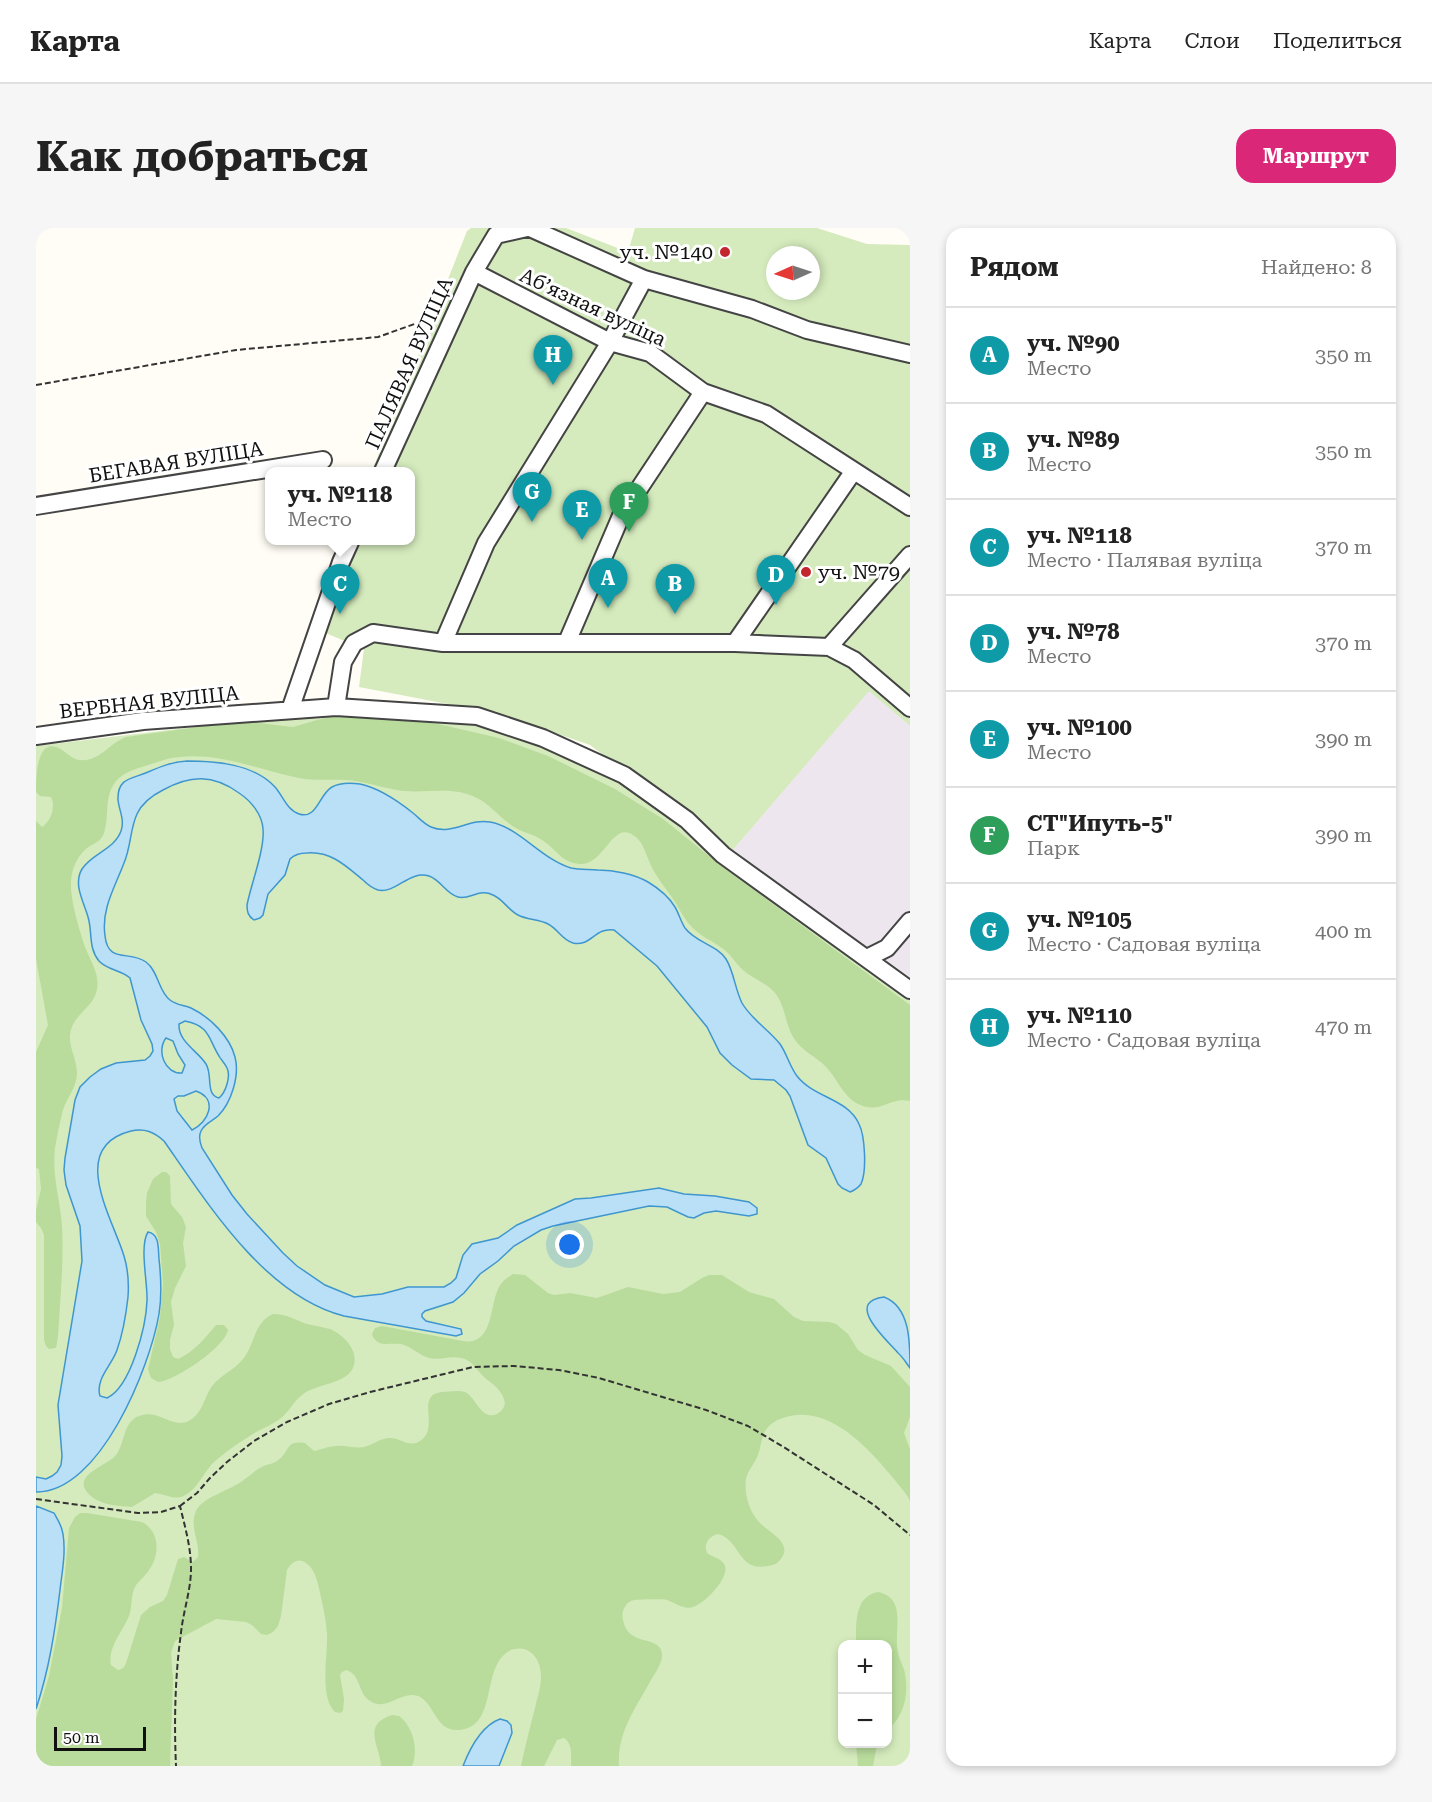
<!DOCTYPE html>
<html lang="ru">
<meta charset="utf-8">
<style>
body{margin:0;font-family:"Roboto Serif",serif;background:#f6f6f6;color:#222}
.controls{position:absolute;right:18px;bottom:18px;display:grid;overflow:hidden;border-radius:12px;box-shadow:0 3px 9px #0003}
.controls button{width:54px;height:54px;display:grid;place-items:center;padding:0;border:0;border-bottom:2px solid #e0e0e0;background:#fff;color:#222;font:30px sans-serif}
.compass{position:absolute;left:730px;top:18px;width:54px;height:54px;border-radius:50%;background:#fff;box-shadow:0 3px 9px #0003;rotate:267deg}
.scale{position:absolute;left:18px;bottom:15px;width:92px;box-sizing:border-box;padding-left:6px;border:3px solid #111;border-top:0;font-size:16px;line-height:21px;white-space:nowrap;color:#111;-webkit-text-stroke:4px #fff;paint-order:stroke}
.you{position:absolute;left:534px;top:1017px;width:21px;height:21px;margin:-15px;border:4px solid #fff;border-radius:50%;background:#1a73e8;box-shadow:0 0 0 9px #1a73e833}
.badge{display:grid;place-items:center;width:39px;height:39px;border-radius:50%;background:#db2777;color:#fff;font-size:20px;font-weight:700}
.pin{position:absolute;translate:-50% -50px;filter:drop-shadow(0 2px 3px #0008)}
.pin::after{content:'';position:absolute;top:32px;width:21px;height:18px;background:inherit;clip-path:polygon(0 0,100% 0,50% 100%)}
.popup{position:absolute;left:229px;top:239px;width:150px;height:78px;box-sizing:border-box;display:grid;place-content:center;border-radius:12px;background:#fff;filter:drop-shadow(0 2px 4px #0005);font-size:20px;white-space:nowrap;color:#767676}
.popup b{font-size:22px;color:#222}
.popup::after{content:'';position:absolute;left:50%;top:100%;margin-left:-12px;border:12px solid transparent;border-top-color:#fff}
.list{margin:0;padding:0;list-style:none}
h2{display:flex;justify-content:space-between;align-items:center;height:78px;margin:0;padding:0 24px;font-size:26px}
h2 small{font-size:20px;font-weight:400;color:#767676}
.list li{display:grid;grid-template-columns:39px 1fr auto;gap:18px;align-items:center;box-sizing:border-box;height:96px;padding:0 24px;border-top:2px solid #e0e0e0}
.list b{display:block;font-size:22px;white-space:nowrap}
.list p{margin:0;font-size:20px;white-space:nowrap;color:#767676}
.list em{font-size:20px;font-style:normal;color:#767676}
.map{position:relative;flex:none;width:874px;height:1538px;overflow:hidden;border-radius:18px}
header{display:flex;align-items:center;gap:36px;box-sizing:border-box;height:84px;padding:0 30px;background:#fff;border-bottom:2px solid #e0e0e0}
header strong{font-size:28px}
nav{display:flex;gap:33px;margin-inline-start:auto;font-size:21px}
.intro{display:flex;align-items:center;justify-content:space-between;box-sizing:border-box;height:144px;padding:0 36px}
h1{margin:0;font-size:42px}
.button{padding:15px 27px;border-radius:18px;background:#db2777;color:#fff;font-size:21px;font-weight:700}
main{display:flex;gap:36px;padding:0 36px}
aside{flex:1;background:#fff;border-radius:18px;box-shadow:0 3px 9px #0003}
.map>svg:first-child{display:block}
.industrial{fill:#eee6ef}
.green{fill:#d5ebbd;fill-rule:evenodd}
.forest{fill:#b9dc9c}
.water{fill:#b9e0f7;stroke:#3f96cf;stroke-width:1.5;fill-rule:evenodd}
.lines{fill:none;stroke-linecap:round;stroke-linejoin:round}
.minor-casing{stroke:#444;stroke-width:20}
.path{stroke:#333;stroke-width:2;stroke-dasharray:6 3;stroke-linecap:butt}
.minor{stroke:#fff;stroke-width:16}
.poi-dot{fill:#c4262e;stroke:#fff;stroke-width:2}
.labels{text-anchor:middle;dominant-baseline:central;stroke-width:6;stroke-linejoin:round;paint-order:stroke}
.poi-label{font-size:20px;fill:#111;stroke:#fff;text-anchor:end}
.street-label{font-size:20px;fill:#111;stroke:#fff}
</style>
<header>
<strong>Карта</strong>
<nav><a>Карта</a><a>Слои</a><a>Поделиться</a></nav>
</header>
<div class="intro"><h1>Как добраться</h1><a class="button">Маршрут</a></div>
<main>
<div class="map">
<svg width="874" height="1538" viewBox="0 0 874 1538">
<rect width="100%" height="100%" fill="#fffdf5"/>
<!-- industrial -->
<path class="industrial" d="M833,462L874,498V749L696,623Z"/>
<!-- green -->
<path class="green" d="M435,0H530L592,24L599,0H781L831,16L874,17V498L833,463L696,623L554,517L464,486L323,459L328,421L275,399L309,313L374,312V243H336L431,3ZM739,27H775V63H739Z
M240,489L429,495L500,515L566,543L628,587L710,652L874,771V1538H0V518ZM806,1416H852V1516H806Z"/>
<!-- forest -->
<path class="forest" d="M333,487L402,496L463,510L512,528L579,561L627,591L688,640L874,777V873C853,868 845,887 822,876C808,869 801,851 791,840C780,828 766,824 757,809C749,795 749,777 739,765C731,755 717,751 707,742C699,735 695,726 686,720C675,712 663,708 654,697C647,689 643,680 637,671C631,662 624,654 619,645C612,635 610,619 601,610C577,588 570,636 545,636C527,636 520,621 506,612C498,606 487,605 478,599C465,591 455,577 441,570C413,556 385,568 356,561C340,558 326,553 310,552C294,551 279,553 263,550C220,541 176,521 131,531C124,533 116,536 109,538C99,541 89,544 81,552C67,568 74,587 68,605C65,614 58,615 51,620C41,628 35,642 35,655C34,671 43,700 48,716C53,731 64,745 61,761C59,779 36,786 34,807C33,820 41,832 41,845C41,859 31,869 27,882C24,894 21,908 19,920C16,950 24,970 26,998C28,1033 24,1074 22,1109L20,1120L13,1121L10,1118L8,1112V1007L5,1000L0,994V982L5,961L3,941L0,940V824L12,797L0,731V593L6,599C15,593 20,578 15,569L4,568L0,564C0,552 0,512 20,519C31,523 36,534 49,532C65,531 74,515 90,509L205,493L257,499L295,488Z
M126,944H130L134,948L135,976L146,989L150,999L147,1015L150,1038L139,1060L135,1074L138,1097L134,1112V1121L137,1129L142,1131C158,1124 169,1110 180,1097H188L192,1102C189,1119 139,1153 122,1154L115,1150L112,1141L124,1089L127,1056L124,1016L120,1004L110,988V975L111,965L117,951Z
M477,1046L489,1047L512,1065L518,1067L534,1065L561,1070L592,1059L627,1066L636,1065L644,1064L666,1050L673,1047H686L713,1064L738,1071L758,1089L767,1093L793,1094L800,1096L812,1106L822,1122L829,1127L855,1138L874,1159V1189L868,1205L874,1221V1273C870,1264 863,1258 858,1251C833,1221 796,1179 754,1188C746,1190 739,1192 733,1198C725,1206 726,1216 722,1227C719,1235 712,1242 710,1251C708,1266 713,1283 723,1294C732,1304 759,1315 744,1332C741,1336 737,1337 732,1338C701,1344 705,1312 682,1306C673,1308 667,1316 671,1325C678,1330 686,1330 689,1338C693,1351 668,1376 657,1379C648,1382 639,1375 631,1372C628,1371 598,1371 595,1373C593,1374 590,1376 589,1379C586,1383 586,1388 587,1392C592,1421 628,1405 626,1429C625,1438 618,1446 614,1454C599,1481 581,1505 583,1538H535C535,1528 537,1516 528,1510L521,1512L508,1538H485C489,1519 494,1499 499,1480C501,1470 505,1460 505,1449C505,1438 501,1427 491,1422C485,1420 479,1420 473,1423C444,1440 463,1500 422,1502C399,1503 399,1475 382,1468C365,1462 351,1484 334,1473C322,1466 325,1446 310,1442L306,1444L304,1447L308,1471L307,1483L304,1485L299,1484C283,1469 292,1427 291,1406C290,1392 287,1378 284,1365C282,1355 279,1341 270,1335C262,1329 255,1335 251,1342L245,1388L242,1398L237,1404L231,1407L225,1406L216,1397L210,1394L180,1391L139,1413L135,1425L137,1451L134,1538H0V1491L13,1448L26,1380L33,1300L39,1289L44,1285H51L106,1294C123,1303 124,1324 115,1339C111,1346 105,1351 100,1357C95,1365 96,1376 94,1385C89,1401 71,1419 75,1437L82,1442C88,1441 89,1438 91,1432L105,1387L114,1379L127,1373L131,1367L142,1331L148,1329L157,1334L162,1329C164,1313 153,1299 160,1283C166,1269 196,1262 209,1251C215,1247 220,1241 228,1238C232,1236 237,1236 241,1233C254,1225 248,1212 269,1215L278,1223C285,1222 292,1218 300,1218C309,1217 318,1221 328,1219C337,1217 344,1210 354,1210C365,1210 373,1220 384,1213C405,1199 378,1167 406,1164C413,1164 422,1162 429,1164C440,1169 445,1193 461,1186C466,1183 468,1180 469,1175C466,1160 455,1156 446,1147C439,1140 436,1132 425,1130C414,1127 403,1133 393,1130C383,1127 377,1120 368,1117C357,1113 341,1122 336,1106L339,1100L346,1098L427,1113C458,1118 453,1077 463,1059C466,1053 471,1050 477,1046Z
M237,1086C251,1086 259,1092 271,1096C279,1098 287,1099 294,1101C308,1107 324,1123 317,1140C310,1156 279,1156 266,1167C257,1174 253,1184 244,1191C237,1196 228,1200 220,1204C204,1214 190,1223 176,1236C167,1246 159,1265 145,1269C136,1271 128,1266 119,1265L96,1279C83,1278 66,1277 56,1269C30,1248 72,1238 80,1227C90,1214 86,1192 106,1187C127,1182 142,1208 161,1186C168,1178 170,1166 176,1158C184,1147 199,1142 207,1131C219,1116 218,1094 237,1086Z
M842,1364C872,1370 857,1403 862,1424C863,1431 868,1439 869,1446C873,1466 868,1489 852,1501V1416H820V1414C820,1394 819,1368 842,1364Z
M356,1487L363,1488C377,1498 383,1522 376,1538H345C344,1517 325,1497 356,1487Z
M820,1516H841L837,1538H822Z"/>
<!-- water -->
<path class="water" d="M151,533C180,533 218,536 239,559C247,568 251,582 263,586C281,592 283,566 296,559C303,555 316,555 324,556C343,560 362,573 377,585C383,590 388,596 395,599C416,608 433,590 454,594C483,599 505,631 535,640C544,642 553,641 562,642C578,642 598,646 612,654C622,660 633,669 639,679C643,686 645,694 649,700C660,715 680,716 690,731C698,744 699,761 706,775C715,791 732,801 744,816C751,826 754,839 761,848C778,870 811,870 823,896C829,908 831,943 825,956C822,960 819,962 814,964L806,960L802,956L790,930L772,917L754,868L750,862L738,852L715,851L696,837L684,825L671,799L621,738L578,702C559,699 555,719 537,715C526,712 522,701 512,696C503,691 491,692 482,687C472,682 467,671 457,667C443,660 434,672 422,669C410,666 405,652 393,648C373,642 360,666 342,662C336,660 331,656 327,652C310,638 295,623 271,625C265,625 259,626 254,631L249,647L232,666L227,687L224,690L218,692C212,688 211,684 211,677C215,656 229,621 227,601C226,586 215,573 203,565C177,546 154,547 127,562C117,567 106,575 101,586C94,601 95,619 88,635C79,659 65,681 69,708C72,736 94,722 110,734C123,744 122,763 134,772C140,777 148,777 155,780C174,789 194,809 199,829C204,848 195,875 182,888C176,893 168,896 165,903C162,909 164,915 166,920L196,967L211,986L247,1025L261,1038L289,1057L318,1069L346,1066L372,1059H408L415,1055L420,1050L427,1027L436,1016L462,1010L481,997L539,971L555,970L623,960L648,966L679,968L713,974L721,980V986L713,988L680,983L668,985L658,990L652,989L631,979L613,978L517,998L505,1002L478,1018L462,1033L444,1046L428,1065L417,1074L389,1083L386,1086V1089L390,1093L425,1101L426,1106L420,1108L308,1088C229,1068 172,976 128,913C118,904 109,900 95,903C31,919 77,991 88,1028C92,1041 93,1055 92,1069C90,1087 87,1105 81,1122C76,1137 59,1151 64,1168L71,1170C95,1159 110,1098 111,1073C112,1056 103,1018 112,1004C124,1006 122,1021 123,1031C125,1049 126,1068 123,1086C114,1139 64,1265 0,1264V1249L10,1251L16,1248L21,1244L25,1237L26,1228L22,1177L46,1033L44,998L30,957L28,942L29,930L39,872L44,859L54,849L65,841L80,835L109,832L114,828L117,823L116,816L105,792L94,750C85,742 71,742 63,733C53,721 56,707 53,693C50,677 36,658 46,641C56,625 78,622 85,603C89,592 83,582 82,572C81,549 97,551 112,544C126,538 136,534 151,533ZM149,793C174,798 172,810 183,828C185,832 189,835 191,840C195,848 190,864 183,870C169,867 177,847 170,836C162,823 142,814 143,796ZM130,810L137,813L142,826L149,837L146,845C129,846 120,823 130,810ZM160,863C183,871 172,895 156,902L141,883L138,871L142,868H148Z
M848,1069C874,1079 874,1113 874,1140C870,1135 867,1129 862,1125C852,1113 807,1074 848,1069Z
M0,1278L18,1285C22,1292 26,1298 27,1306C30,1325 26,1344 24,1362C19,1403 13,1442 0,1481Z
M464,1491L471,1493L475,1497L476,1505L463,1538H427C434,1520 445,1498 464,1491Z"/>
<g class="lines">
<!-- minor casing -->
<g class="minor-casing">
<path id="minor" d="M494,0L608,51L716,81L771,102L874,126
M438,44L574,114L614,125L667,164L730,186L874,279
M347,243L438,44L460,7L491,0
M0,278L287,232
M531,414L585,288L667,164
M407,415L450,315L574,114L608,51
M699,415L817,244
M793,419L874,327
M300,479L307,434L318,415L337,405L407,415H699L793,419L818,432L874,480
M254,482L305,334L315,312
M0,508L107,493L300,479L441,488L507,510L588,547L651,592L687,627L874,762
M831,730L851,720L874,693"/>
</g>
<!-- path -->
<path class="path" d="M0,157L200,122L342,109L401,88
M0,1271L102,1285L125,1284L144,1278C149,1299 155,1319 155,1341C155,1362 147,1384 145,1405C139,1448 138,1494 140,1538
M144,1278L161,1265L174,1250L191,1234L218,1213L251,1194L293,1176L334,1164L437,1139L478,1138L523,1142L563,1150L670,1182L712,1198L746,1218L838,1277L874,1307"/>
<!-- minor -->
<use href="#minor" class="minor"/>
</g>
<!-- markers -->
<g class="poi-dot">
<circle cx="689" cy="24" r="6"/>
<circle cx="770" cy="344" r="6"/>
</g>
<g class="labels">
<!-- poi labels -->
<g class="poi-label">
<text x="677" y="24">уч. №140</text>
<text x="782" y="344" text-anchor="start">уч. №79</text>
</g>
<!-- street labels -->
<g class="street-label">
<text transform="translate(557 79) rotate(25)">Абʼязная вуліца</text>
<text transform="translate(373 135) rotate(-66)">ПАЛЯВАЯ ВУЛІЦА</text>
<text transform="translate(140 234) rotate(-9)">БЕГАВАЯ ВУЛІЦА</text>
<text transform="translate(113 474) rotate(-6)">ВЕРБНАЯ ВУЛІЦА</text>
</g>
</g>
</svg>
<div class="controls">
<button>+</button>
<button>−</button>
</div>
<svg class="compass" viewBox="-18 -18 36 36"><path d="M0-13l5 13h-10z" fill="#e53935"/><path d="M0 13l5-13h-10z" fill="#767676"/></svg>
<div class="scale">50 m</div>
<div class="you"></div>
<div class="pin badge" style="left:572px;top:380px;background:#0f9aa8">A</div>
<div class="pin badge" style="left:639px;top:386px;background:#0f9aa8">B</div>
<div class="pin badge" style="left:304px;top:386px;background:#0f9aa8">C</div>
<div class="popup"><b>уч. №118</b>Место</div>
<div class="pin badge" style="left:740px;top:377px;background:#0f9aa8">D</div>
<div class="pin badge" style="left:546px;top:312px;background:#0f9aa8">E</div>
<div class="pin badge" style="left:593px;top:304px;background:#2e9e5b">F</div>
<div class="pin badge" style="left:496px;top:294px;background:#0f9aa8">G</div>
<div class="pin badge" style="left:517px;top:157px;background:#0f9aa8">H</div>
</div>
<aside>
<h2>Рядом<small>Найдено: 8</small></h2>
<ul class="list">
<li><span class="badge" style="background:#0f9aa8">A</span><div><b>уч. №90</b><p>Место</p></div><em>350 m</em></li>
<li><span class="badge" style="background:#0f9aa8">B</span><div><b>уч. №89</b><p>Место</p></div><em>350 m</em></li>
<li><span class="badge" style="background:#0f9aa8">C</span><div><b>уч. №118</b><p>Место · Палявая вуліца</p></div><em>370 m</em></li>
<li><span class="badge" style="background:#0f9aa8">D</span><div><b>уч. №78</b><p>Место</p></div><em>370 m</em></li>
<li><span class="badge" style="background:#0f9aa8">E</span><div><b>уч. №100</b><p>Место</p></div><em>390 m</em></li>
<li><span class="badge" style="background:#2e9e5b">F</span><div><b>СТ&quot;Ипуть-5&quot;</b><p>Парк</p></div><em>390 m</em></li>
<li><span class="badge" style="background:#0f9aa8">G</span><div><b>уч. №105</b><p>Место · Садовая вуліца</p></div><em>400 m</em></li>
<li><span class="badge" style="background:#0f9aa8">H</span><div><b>уч. №110</b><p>Место · Садовая вуліца</p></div><em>470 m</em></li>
</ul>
</aside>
</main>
